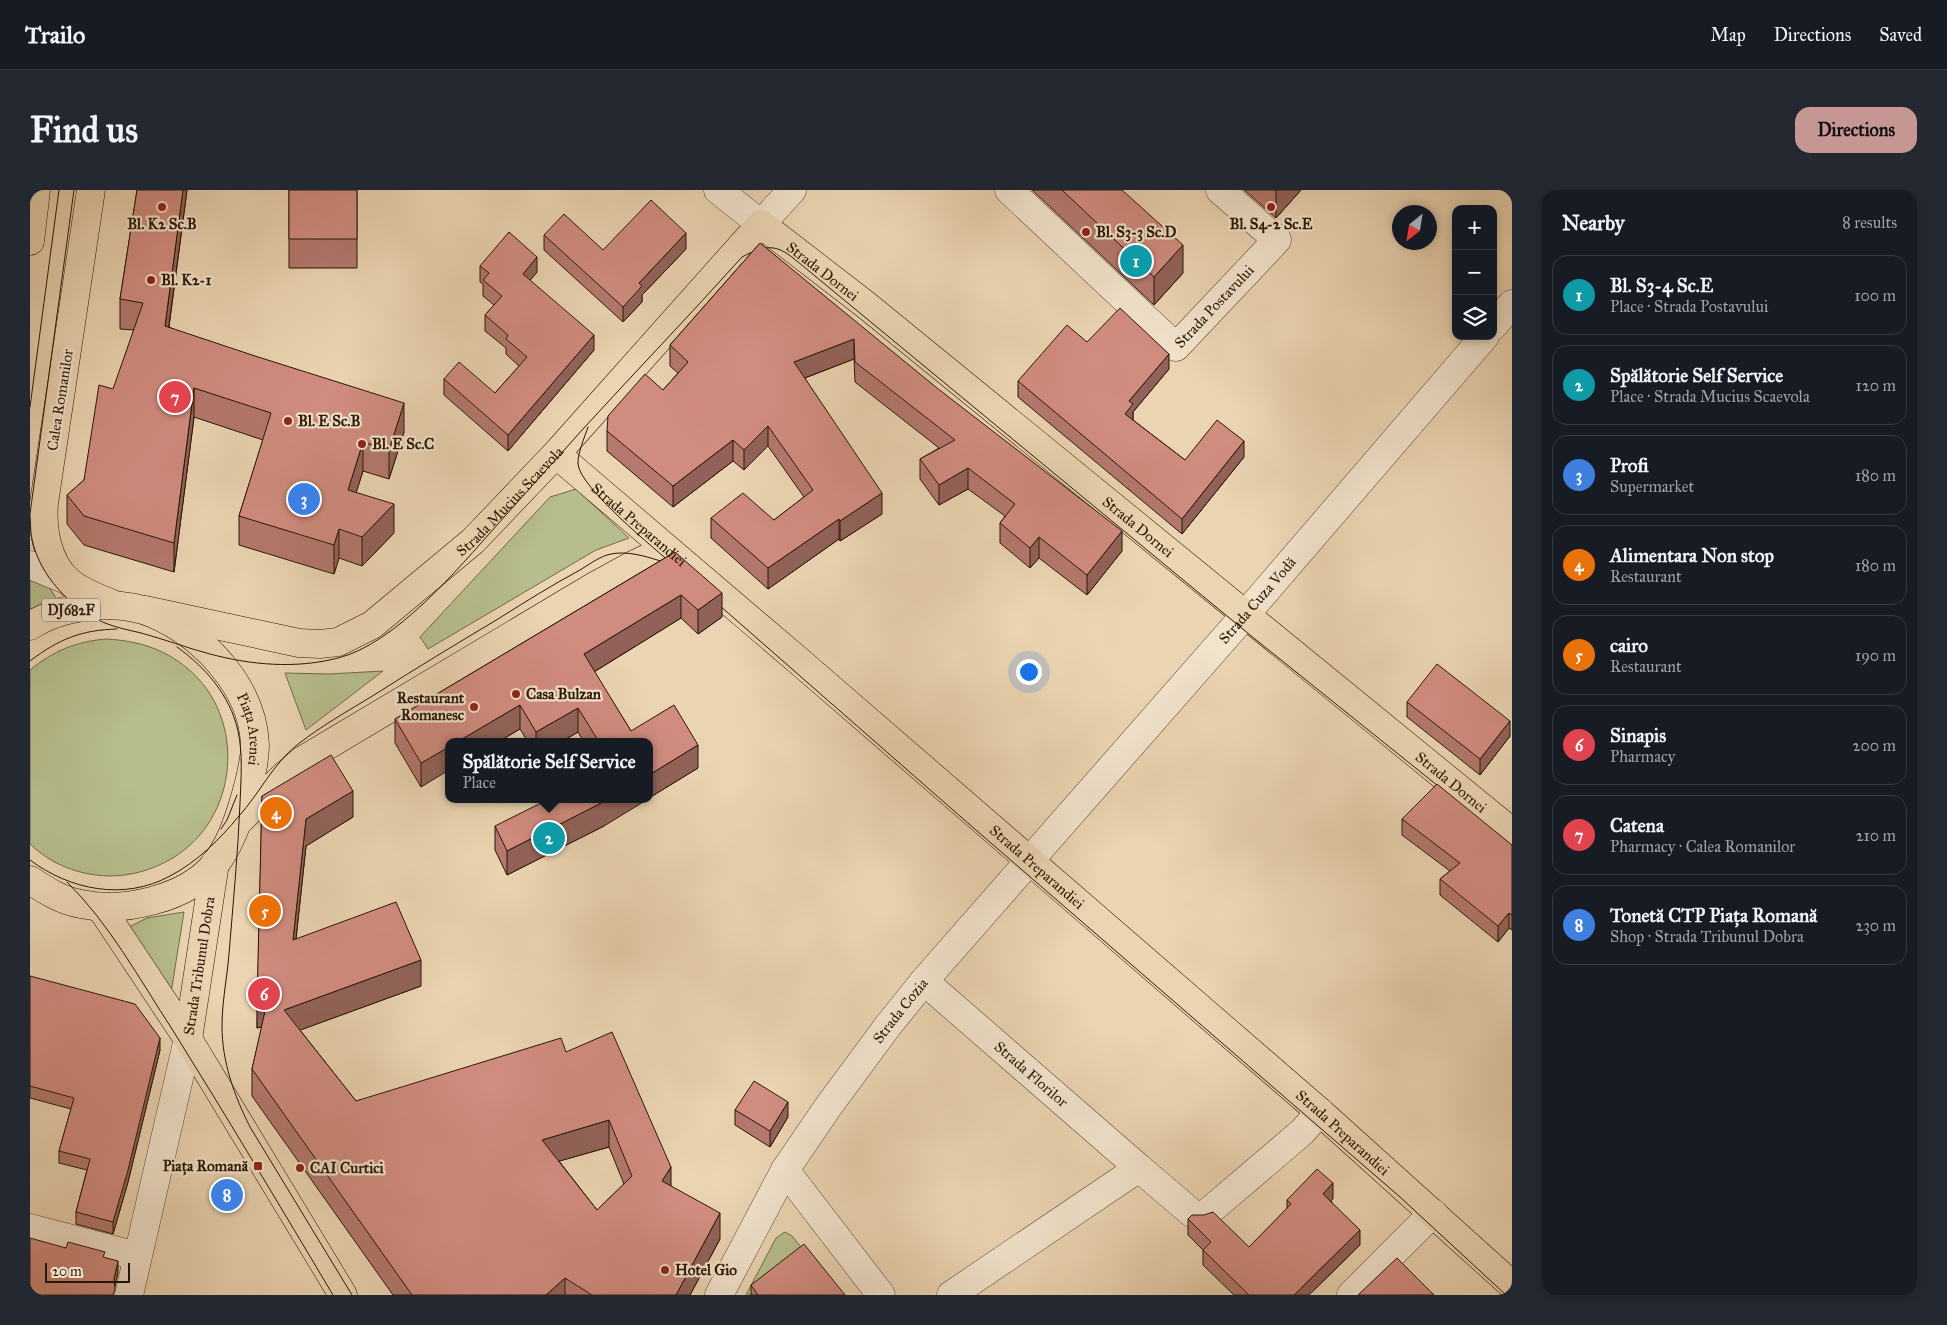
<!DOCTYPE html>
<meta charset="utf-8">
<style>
body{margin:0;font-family:"IM FELL Great Primer",serif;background:#242831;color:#f1f3f6}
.controls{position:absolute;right:15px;top:15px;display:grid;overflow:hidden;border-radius:10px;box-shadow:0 2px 8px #0003}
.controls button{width:45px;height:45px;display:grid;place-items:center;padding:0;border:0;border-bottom:1px solid #363941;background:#171b24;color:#f1f3f6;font:25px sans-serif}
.compass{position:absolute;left:1362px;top:15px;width:45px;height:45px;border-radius:50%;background:#171b24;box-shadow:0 2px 8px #0003;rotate:210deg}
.scale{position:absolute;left:15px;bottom:12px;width:85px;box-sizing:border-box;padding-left:5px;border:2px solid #291603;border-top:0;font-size:14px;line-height:18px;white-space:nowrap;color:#291603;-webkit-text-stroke:4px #f2e3cd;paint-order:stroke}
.you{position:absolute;left:998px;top:481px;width:18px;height:18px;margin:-12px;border:4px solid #fff;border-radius:50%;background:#1a73e8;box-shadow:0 0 0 8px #1a73e833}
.badge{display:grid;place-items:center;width:32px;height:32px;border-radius:50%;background:#c59692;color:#fff;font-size:16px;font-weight:700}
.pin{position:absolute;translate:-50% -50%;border:2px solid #fff;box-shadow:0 1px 5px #0006}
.popup{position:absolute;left:415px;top:548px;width:208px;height:65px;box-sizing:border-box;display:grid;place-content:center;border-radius:10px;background:#171b24;filter:drop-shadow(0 1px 4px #0005);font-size:16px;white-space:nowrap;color:#9ea1a6}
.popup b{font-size:19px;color:#f1f3f6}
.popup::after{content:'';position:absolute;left:50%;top:100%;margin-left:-10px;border:10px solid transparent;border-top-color:#171b24}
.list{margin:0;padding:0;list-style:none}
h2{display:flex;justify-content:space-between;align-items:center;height:65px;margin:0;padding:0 20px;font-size:21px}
h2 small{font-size:16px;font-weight:400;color:#9ea1a6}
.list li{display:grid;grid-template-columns:32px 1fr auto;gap:15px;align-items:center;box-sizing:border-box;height:80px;margin:0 10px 10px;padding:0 10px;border:1px solid #363941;border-radius:15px}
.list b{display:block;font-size:19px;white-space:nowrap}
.list p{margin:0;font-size:16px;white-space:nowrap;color:#9ea1a6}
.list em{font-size:16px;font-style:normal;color:#9ea1a6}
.icon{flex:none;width:28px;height:28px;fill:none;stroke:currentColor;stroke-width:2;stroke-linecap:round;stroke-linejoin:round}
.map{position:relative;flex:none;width:1482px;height:1105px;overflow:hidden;border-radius:15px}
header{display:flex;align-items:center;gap:30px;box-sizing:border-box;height:70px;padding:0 25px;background:#171b24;border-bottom:1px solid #363941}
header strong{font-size:24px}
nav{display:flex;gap:28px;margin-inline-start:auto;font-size:18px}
.intro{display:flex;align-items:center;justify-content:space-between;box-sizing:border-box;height:120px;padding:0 30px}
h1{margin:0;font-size:35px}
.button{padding:12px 22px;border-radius:15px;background:#c59692;color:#111;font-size:18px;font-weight:700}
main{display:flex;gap:30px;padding:0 30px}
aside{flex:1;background:#171b24;border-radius:15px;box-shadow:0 2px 8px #0003}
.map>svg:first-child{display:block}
.green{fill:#b7bd8c;stroke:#706a48}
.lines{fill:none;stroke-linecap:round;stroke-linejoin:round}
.minor-casing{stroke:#5a462f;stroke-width:29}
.major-casing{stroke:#291603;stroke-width:29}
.minor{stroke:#f2e3cd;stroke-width:28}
.major{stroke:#ebd4b2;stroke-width:28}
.tram{stroke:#291603;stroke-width:1}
.wall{fill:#b4786e;stroke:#291603;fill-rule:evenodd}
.shaded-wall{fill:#92625a;stroke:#291603}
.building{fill:#d18c80;stroke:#291603;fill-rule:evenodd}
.poi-dot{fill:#8f2418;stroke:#f2e3cd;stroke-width:2}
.labels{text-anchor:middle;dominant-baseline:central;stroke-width:4.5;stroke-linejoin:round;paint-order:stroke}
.shield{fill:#f2e3cd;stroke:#655440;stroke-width:1}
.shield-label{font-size:14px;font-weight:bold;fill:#291603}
.poi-label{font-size:15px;font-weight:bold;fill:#291603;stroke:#f2e3cd;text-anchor:start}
.street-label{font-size:15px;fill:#291603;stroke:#f2e3cd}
</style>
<header>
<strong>Trailo</strong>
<nav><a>Map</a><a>Directions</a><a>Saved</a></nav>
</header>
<div class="intro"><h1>Find us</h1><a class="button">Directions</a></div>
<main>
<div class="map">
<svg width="1482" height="1105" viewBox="0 0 1482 1105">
<rect width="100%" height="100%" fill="#ebd4b2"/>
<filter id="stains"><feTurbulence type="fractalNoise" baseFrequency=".004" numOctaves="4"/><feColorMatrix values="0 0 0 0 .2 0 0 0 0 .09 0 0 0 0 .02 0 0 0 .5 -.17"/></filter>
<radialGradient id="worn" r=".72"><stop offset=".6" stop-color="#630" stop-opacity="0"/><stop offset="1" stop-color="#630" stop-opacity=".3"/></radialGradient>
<!-- green -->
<path class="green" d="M546,299L599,348L566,360L398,459L390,447L520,307Z
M0,383L15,391L28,411L0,424Z
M77,449C107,451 133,458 157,478C218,528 209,630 141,669C122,680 101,686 79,686C49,685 22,675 0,654V480C23,461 47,451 77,449Z
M353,481L276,540L255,483L299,484Z
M154,722L140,809L95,739L117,728Z
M755,1042L762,1046L810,1105H716L746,1048Z"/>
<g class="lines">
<!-- minor casing -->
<g class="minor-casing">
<g id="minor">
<path d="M688,0L731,34L762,0"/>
<path id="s1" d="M979,0L1146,157L1247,50L1190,0"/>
<path d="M1463,136L1482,114"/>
<path d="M0,375L37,390"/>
<path id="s2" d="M894,791L1109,978L921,1105"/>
<path d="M1109,978L1163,1024L1169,1026L1177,1023L1272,942L1290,922"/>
<path d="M755,980L851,1105"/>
<path d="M0,1038L107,1066"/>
<path d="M99,1105L158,849"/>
<path id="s3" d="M689,1105L755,980L798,917L857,837L894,791L1215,425L1455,146"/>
<path d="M1321,1105L1403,1023"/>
</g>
</g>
<!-- major casing -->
<g class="major-casing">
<g id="major">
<path d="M61,0L14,313C12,339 17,371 37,390C49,401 67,408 83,414"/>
<path d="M0,51L6,0"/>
<path id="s4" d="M526,264L770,472L1290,922L1482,1095"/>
<path id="s5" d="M115,420L269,453L290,454L308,452L342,435L443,351L526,264L731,34L836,115L1482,642"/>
<path id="s6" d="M0,436C32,415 88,408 124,424C174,446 223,497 225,555C225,574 219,593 214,611C208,632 200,655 186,673C158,709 93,723 51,714C32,711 15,700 0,690"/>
<path d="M209,631L253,587L273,570L563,397L603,375L636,359"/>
<path d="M71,718L158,849L313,1105"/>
<path id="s7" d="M158,849L185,673"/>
</g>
</g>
<!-- minor -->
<use href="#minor" class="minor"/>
<!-- major -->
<use href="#major" class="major"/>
<!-- tram -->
<path class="tram" d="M0,217L29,0
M558,237C555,246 547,265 548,274C550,298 625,359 646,377
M0,324L44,0
M0,325C1,333 0,341 2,349C9,385 41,419 75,433C87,438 99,440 111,443C134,449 157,458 180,464C221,475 266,479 308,468C365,454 428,379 467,335C496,303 524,271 553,239C606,181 660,125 712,67C745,49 752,59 779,81L1220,445L1418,604
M681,408L939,634L1370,1007L1476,1105
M147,457C175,477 200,505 208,541C213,564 211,589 210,613C208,663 203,714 199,764C197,788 192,812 192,836C192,872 204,905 220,937L322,1105
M0,471C29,449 51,440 87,439
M191,639L197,630L207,605
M0,670C40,700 94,711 140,686C167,672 190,649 209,626C229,604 243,574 267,555C291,536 318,521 344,505C385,479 426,454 468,429C495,412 522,395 550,380C558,375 568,368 577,365C598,359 620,368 640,374
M37,692C79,733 110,790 142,839C197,927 250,1016 303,1105"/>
</g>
<!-- wall -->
<path class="wall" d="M107,0H157L139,137L374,242L359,289L333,281L326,302L364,343L332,376L309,368L304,384L209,355V326L233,250L164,227L144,382L54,355L37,334V305L54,290L104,140L90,139V109Z
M259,0H327V78H259Z
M1002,0H1092L1153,83L1124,115Z
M1214,0H1271L1246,28Z
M514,45L573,60L656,59L612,105V112L593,132L514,60Z
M730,53L1092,361L1057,405L1009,368L1000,378L970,353V333L975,326L938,299L909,315L890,289V269L909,258L825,192L824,169L775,188L852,324L810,351L809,349L738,399L681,348V328L744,330L774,307L738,256L714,280L703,271L643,317L577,261V241L633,200L648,183L640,176V155Z
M450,76L507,82L500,90L564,160L478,261L414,205V189L465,203L489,176L476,164V158L455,141V125L464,115L453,106V94L450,92Z
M1057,152L1139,179L1103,222V230L1155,270L1214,267L1152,344L988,207V191Z
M645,362L692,427L668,444L651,428L564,482L601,541L668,578L619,608V552H554L548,542L531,552H498L490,539L468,552H419L391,597L365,553V529Z
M1377,512L1480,546L1450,585L1377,527Z
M232,606L323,627L276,656L266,749L391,796L270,840L326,911L536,862L641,996L690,1049L660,1105H363L222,906V879L232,837L227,838ZM579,957L594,994L567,1020L529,971Z
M1372,629L1482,655V740L1479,738L1468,752L1410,705V689L1420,681L1372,645Z
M465,636H574L477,685L465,660Z
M0,786L130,860L98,992L83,1044L46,1034V1022L57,980L29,973V961L41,919L0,908Z
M705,920L758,927L740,957L705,935Z
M1303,1009L1301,1011L1330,1055L1279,1105H1204L1173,1075V1060L1158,1045V1029L1219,1057L1257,1019V1010Z
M721,1095L815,1105H721Z"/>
<!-- shaded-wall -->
<path class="shaded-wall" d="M153,0H157L135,165V136Z
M1246,0H1271L1246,28Z
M656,43V59L612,105V112L593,132V117L609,93Z
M1153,55V83L1124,115V87Z
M507,67V82L493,99V84Z
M564,145V160L478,261V245Z
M824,149V169L764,192V172Z
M1139,164V179L1103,222V230L1095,240V224L1099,211Z
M164,198V227L144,382V353Z
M374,213V242L359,289V260Z
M738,236V256L714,280V260Z
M703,250V271L643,317V296Z
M1214,251V267L1152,344V329Z
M333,252V281L318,329V300Z
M938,278V299L909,315V295Z
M852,303V324L810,351V331Z
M364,314V343L332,376V347Z
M809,329V349L738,399V378Z
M309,339V368L304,384V355Z
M1092,341V361L1057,405V385Z
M1009,347V368L1000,378V358Z
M692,403V427L668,444V420Z
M651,405V428L554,488V464Z
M490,515V539L468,552H427Z
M548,518V542L531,552H506V542Z
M1480,531V546L1450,585V569Z
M668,555V578L619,608V585Z
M419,557V580L391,597V573Z
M323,601V627L276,656L263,776V750L276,629Z
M579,609H618L574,636L477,685V661Z
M1479,723V738L1468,752V736Z
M391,770V796L254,846V820Z
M238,808V835L227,838V812Z
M130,848V860L98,992L83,1044V1032Z
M758,912V927L740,957V941Z
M579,930V957L512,976V950Z
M641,977V1004L632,991Z
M1303,993V1009L1293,1019V1004Z
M690,1023V1049L660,1105H646Z
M1330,1040V1055L1279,1105H1264Z
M88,1071V1083L84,1101V1089Z
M535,1088V1105H516Z"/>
<!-- building -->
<path class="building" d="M107,0H153L135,136L225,166L374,213L359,260L333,252L318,300L364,314L332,347L309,339L304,355L209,326L241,223L164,198L144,353L54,326L37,305L54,290L69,195L83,199L113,113L90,109Z
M259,0H327V49H259Z
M1032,0H1092L1153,55L1124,87Z
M621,10L656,43L609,93L612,96L593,117L514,45L534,24L573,60Z
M479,42L507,67L493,84L564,145L478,245L414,189L429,172L465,203L497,167L476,149L478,145L455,125L472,106L453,90L459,83L450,76Z
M730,53L907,198L1092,341L1057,385L1009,347L1000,358L970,333L985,314L938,278L909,295L890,269L925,250L825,172L824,149L764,172L852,303L810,331L809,329L738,378L681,328L713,303L744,330L783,300L738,236L714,260L703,250L643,296L577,241L578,226L615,184L633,200L658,172L640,155Z
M1090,118L1139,164L1099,211L1103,214L1095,224L1155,270L1187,230L1214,251L1152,329L988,191L1037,135L1057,152Z
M645,362L692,403L668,420L651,405L554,464L601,541L644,515L668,555L619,585V552H569L548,518L506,542L490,515L427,552H419V557L391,573L365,529Z
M1407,474L1480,531L1450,569L1377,512Z
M301,565L323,601L276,629L263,750L366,712L391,770L254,820L326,911L531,848L536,862L582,842L641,977L632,991L690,1023L646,1105H562L535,1088L516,1105H382L222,879L238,808L227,812L232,606ZM579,930L602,986L567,1020L512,950Z
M1407,594L1482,655V725L1479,723L1468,736L1410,689L1430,673L1372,629Z
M519,609H579L477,661L465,636Z
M0,786L105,814L130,848L98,980L83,1032L46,1022L60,969L29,961L44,908L0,896Z
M724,891L758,912L740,941L705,920Z
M1287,979L1303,993L1293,1004L1330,1040L1264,1105H1219L1173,1060L1181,1052L1158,1029L1162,1025H1174L1183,1022L1219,1057L1261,1014L1257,1010Z
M0,1048L36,1058L38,1052L75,1062L73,1067L88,1071L84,1089L85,1099L83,1105H0Z
M774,1054L815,1105H728L721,1095Z
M1367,1068L1404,1105H1328Z"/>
<!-- markers -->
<g class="poi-dot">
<circle cx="132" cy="17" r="5"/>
<circle cx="1241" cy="17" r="5"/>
<circle cx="1056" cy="42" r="5"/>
<circle cx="121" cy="90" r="5"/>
<circle cx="258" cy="231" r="5"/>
<circle cx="332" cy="254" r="5"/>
<circle cx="486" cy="504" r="5"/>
<circle cx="444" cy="517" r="5"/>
<rect x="223" y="971" width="10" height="10" rx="2.5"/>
<circle cx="270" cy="978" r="5"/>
<circle cx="635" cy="1080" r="5"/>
</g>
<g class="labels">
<!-- shield labels -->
<rect class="shield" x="12" y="408.5" width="58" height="23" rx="4"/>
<g class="shield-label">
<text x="41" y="420">DJ682F</text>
</g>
<!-- poi labels -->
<g class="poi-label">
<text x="132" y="34" text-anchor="middle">Bl. K2 Sc.B</text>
<text x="1241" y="34" text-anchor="middle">Bl. S4-2 Sc.E</text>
<text x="1066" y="42">Bl. S3-3 Sc.D</text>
<text x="131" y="90">Bl. K2-1</text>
<text x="268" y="231">Bl. E Sc.B</text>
<text x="342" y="254">Bl. E Sc.C</text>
<text x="496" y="504">Casa Bulzan</text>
<text x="434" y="508" text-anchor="end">Restaurant<tspan x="434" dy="17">Romanesc</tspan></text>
<text x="218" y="976" text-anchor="end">Piața Romană</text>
<text x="280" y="978">CAI Curtici</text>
<text x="645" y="1080">Hotel Gio</text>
</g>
<!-- street labels -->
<g class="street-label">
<text stroke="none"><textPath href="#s5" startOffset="872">Strada Dornei</textPath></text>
<text stroke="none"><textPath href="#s1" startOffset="285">Strada Postavului</textPath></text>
<text transform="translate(30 210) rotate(-81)">Calea Romanilor</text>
<text stroke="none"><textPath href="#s5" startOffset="420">Strada Mucius Scaevola</textPath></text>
<text stroke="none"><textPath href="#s4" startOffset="109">Strada Preparandiei</textPath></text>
<text stroke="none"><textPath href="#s5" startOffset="1278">Strada Dornei</textPath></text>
<text stroke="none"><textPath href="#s3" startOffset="882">Strada Cuza Vodă</textPath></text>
<text stroke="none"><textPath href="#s6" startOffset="286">Piața Arenei</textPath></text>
<text stroke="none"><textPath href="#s5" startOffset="1682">Strada Dornei</textPath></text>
<text stroke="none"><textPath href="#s4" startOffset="634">Strada Preparandiei</textPath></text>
<text stroke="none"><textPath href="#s7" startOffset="74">Strada Tribunul Dobra</textPath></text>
<text stroke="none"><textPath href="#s3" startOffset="338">Strada Cozia</textPath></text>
<text stroke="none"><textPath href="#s2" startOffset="142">Strada Florilor</textPath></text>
<text stroke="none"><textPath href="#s4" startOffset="1039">Strada Preparandiei</textPath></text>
</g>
</g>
<rect width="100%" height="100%" filter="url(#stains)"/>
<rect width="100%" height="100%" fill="url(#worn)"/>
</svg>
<div class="controls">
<button>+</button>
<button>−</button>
<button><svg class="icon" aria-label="layers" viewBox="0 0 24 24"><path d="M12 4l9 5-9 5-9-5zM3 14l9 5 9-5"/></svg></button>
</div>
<svg class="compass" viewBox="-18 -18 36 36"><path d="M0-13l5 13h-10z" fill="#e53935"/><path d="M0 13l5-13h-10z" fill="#9ea1a6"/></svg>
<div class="scale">20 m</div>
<div class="you"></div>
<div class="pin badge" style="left:1106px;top:71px;background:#0f9aa8">1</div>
<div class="pin badge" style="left:519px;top:648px;background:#0f9aa8">2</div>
<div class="popup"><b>Spălătorie Self Service</b>Place</div>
<div class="pin badge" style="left:274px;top:309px;background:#3f7fe0">3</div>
<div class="pin badge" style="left:246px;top:623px;background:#e8710a">4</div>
<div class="pin badge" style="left:235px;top:721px;background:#e8710a">5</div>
<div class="pin badge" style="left:234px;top:804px;background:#e0444e">6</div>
<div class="pin badge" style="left:145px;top:207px;background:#e0444e">7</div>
<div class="pin badge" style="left:197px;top:1005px;background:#3f7fe0">8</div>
</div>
<aside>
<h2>Nearby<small>8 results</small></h2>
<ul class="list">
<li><span class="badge" style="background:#0f9aa8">1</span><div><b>Bl. S3-4 Sc.E</b><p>Place · Strada Postavului</p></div><em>100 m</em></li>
<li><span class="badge" style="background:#0f9aa8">2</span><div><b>Spălătorie Self Service</b><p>Place · Strada Mucius Scaevola</p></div><em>120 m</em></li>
<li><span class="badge" style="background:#3f7fe0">3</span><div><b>Profi</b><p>Supermarket</p></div><em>180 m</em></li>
<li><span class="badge" style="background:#e8710a">4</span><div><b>Alimentara Non stop</b><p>Restaurant</p></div><em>180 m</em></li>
<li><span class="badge" style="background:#e8710a">5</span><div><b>cairo</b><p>Restaurant</p></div><em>190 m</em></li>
<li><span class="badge" style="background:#e0444e">6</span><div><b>Sinapis</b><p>Pharmacy</p></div><em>200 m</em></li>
<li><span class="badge" style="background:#e0444e">7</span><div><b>Catena</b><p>Pharmacy · Calea Romanilor</p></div><em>210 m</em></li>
<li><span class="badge" style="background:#3f7fe0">8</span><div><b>Tonetă CTP Piața Romană</b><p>Shop · Strada Tribunul Dobra</p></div><em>230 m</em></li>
</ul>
</aside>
</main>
